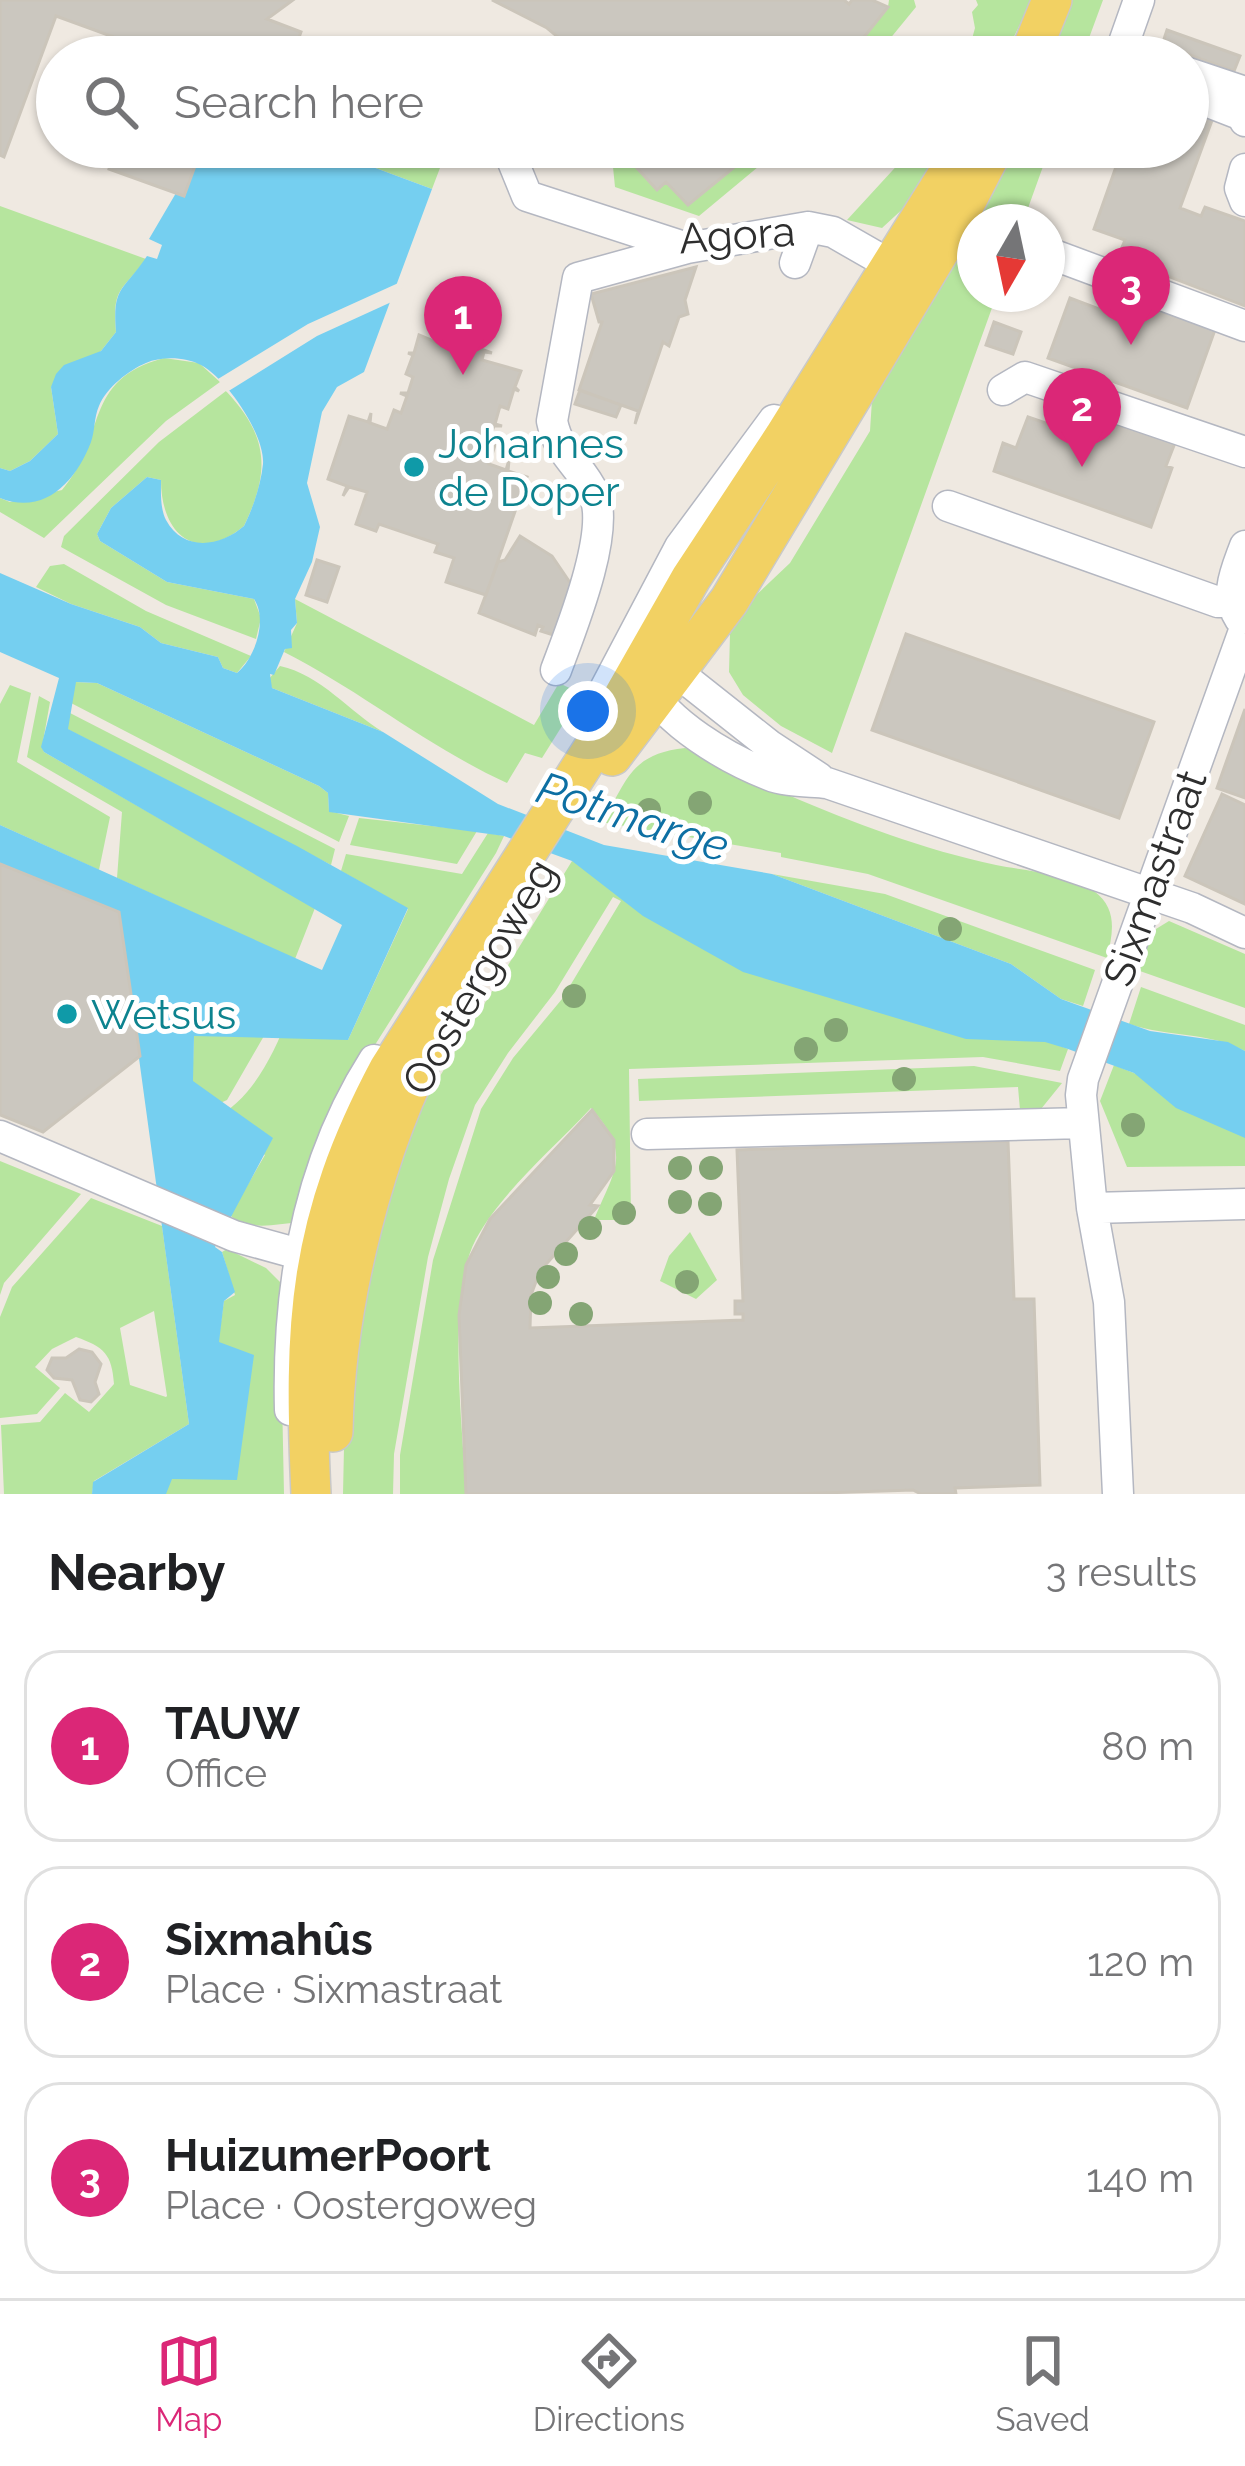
<!DOCTYPE html>
<meta charset="utf-8">
<style>
body{margin:0;font-family:Raleway,sans-serif;background:#f2f2f2;color:#202124}
.compass{position:absolute;left:957px;top:204px;width:108px;height:108px;border-radius:50%;background:#fff;box-shadow:0 3px 9px #0004;rotate:189deg}
.you{position:absolute;left:588px;top:711px;width:42px;height:42px;margin:-30px;border:9px solid #fff;border-radius:50%;background:#1a73e8;box-shadow:0 0 0 18px #1a73e833}
.badge{display:grid;place-items:center;width:78px;height:78px;border-radius:50%;background:#db2777;color:#fff;font-size:39px;font-weight:700}
.pin{position:absolute;translate:-50% -99px;filter:drop-shadow(0 3px 6px #0008)}
.pin::after{content:'';position:absolute;top:63px;width:42px;height:36px;background:inherit;clip-path:polygon(0 0,100% 0,50% 100%)}
.list{margin:0;padding:0;list-style:none}
h2{display:flex;justify-content:space-between;align-items:center;height:156px;margin:0;padding:0 48px;font-size:51px}
h2 small{font-size:39px;font-weight:400;color:#757577}
.list li{display:grid;grid-template-columns:78px 1fr auto;gap:36px;align-items:center;box-sizing:border-box;height:192px;margin:0 24px 24px;padding:0 24px;border:3px solid #e0e0e0;border-radius:36px}
.list b{display:block;font-size:45px;white-space:nowrap}
.list p{margin:0;font-size:39px;white-space:nowrap;color:#757577}
.list em{font-size:39px;font-style:normal;color:#757577}
.icon{flex:none;width:66px;height:66px;fill:none;stroke:currentColor;stroke-width:2;stroke-linecap:round;stroke-linejoin:round}
.map{position:relative;flex:none;width:1245px;height:1494px;overflow:hidden}
.search{position:absolute;background:#fff;box-shadow:0 3px 9px #0004;left:36px;right:36px;top:36px;height:132px;display:flex;align-items:center;gap:30px;box-sizing:border-box;padding:0 42px;border-radius:66px;color:#757577;font-size:45px}
.sheet{height:804px;background:#fff}
nav{display:flex;justify-content:space-around;align-items:center;box-sizing:border-box;height:168px;border-top:3px solid #e0e0e0;background:#fff;font-size:33px;color:#757577}
nav a{display:grid;justify-items:center;gap:6px}
nav .on{color:#db2777}
.map>svg:first-child{display:block}
.green{fill:#b6e59e;fill-rule:evenodd}
.water{fill:#75cff0}
.pier{fill:#efe9e1}
.building{fill:#cbc7bf;stroke:#cbc5ba;stroke-width:3}
.lines{fill:none;stroke-linecap:round;stroke-linejoin:round}
.minor-casing{stroke:#b4b7c1;stroke-width:33}
.major-casing{stroke:#c9c9c9;stroke-width:42}
.minor{stroke:#fff;stroke-width:30}
.major{stroke:#f2d163;stroke-width:39}
.tree{fill:#84a574}
.culture-dot{fill:#0f9aa8;stroke:#fff;stroke-width:4.5}
.labels{text-anchor:middle;dominant-baseline:central;stroke-width:10;stroke-linejoin:round;paint-order:stroke}
.street-label{font-size:42px;fill:#2e2e2e;stroke:#fff}
.culture-label{font-size:42px;fill:#0d838f;stroke:#fff;text-anchor:start}
.water-label{font-size:45px;font-style:italic;fill:#0d6fa3;stroke:#fff}
</style>
<div class="map">
<svg width="1245" height="1494" viewBox="0 0 1245 1494">
<rect width="100%" height="100%" fill="#efe9e1"/>
<!-- green -->
<path class="green" d="M889,0H914L916,7L875,57H848L888,7Z
M976,0H1032L1004,57H967L975,28L972,12L978,5Z
M1072,0H1103L1082,57H1047Z
M319,147H408L443,160L432,189Z
M611,147H638L628,158L657,190L666,182L688,204L759,147H782L699,216L615,187Z
M914,147H956L907,205L882,228L847,220Z
M1003,147H1050L1023,222H975V294H997L832,753L781,726L743,695L729,672L730,634L751,600L790,563L870,431L872,400L966,242Z
M0,206L146,259C122,292 112,286 116,332L101,351L51,387L58,434L30,461L10,471L0,468Z
M164,358L199,363L220,382L166,421L44,538L0,512V498L10,502L62,490C108,437 81,380 164,358Z
M226,391C268,436 271,470 244,526C197,565 161,535 161,480L147,477L111,508L97,534L100,541L167,582L254,599L261,618L256,639L166,605L61,547L64,536L159,442Z
M64,564L146,611L251,656L237,673L223,668L218,657L161,643L140,627L71,604L36,587L50,566Z
M295,599L534,725L559,683L582,694L542,758L525,753L507,783C428,747 361,691 284,652L297,623Z
M280,666C321,675 350,712 383,732L272,688L268,680Z
M75,682L97,683L319,786L328,793L329,811L349,816L339,842L71,703Z
M10,685L31,693L17,762L110,817L99,870L0,825V704Z
M39,696L50,702L42,747L44,752L315,908L295,959L117,878L122,812L27,757Z
M70,713L335,849L331,865L67,729Z
M685,748C721,760 752,780 786,794C853,823 925,850 996,865C1025,871 1069,873 1094,891C1118,909 1113,933 1107,958L868,874L781,857V853L601,822C627,785 627,754 685,748Z
M359,818L477,831L457,864L350,845Z
M488,833L504,836L496,853L356,1075L298,1222C274,1225 246,1231 230,1215L265,1155L213,1119C251,1101 273,1056 288,1017L348,1040L408,909L341,871L346,854L462,874Z
M572,861L1068,1049L1060,1071L983,1057L629,1069L631,1220H594C614,1170 633,1155 591,1108C553,1149 503,1190 476,1239C446,1294 463,1428 466,1494H400V1455L433,1260L481,1109L513,1058L562,999L621,901L613,897L555,992L508,1053L475,1105L449,1179L428,1257L394,1454L393,1494H343L345,1401L353,1338L401,1149L429,1094Z
M772,874L885,894L1095,970L1083,1006L1061,999L1011,964Z
M1169,921L1245,954V1008L1137,970L1151,932Z
M1141,987L1245,1025V1051C1210,1032 1167,1037 1129,1024Z
M268,1029L227,1100L198,1113L187,1082L193,1063L194,1031Z
M1114,1065L1245,1118V1166L1127,1167L1100,1101Z
M974,1066L1062,1083L1041,1109L1020,1110L1018,1087L639,1101L638,1079Z
M0,1161L81,1194L4,1283L0,1295Z
M91,1198L162,1226L189,1424L94,1481L92,1494H4L1,1425L40,1422L65,1393L89,1412L114,1384C112,1354 104,1347 76,1337L52,1349L35,1367L60,1388L37,1414L0,1418V1317L12,1287ZM154,1311L167,1396L166,1397L130,1385L120,1328Z
M690,1232L717,1280L696,1299L660,1281L669,1256Z
M227,1249L266,1268L286,1288L281,1347L284,1494H152L181,1462L218,1342L224,1301L235,1295L222,1252Z"/>
<!-- water -->
<path class="water" d="M202,147H319L432,189L364,372L337,387L322,412L307,483L320,527L312,562L295,599L297,623L291,630L292,648L285,649L274,675L270,674L272,688L383,732L498,804L604,845L772,874L1011,964L1061,999L1150,1031L1228,1042L1245,1051V1138L1176,1108L1134,1073L1068,1049L1045,1042L966,1039L743,972L643,916L572,861L504,836L329,812L328,793L319,786L97,683L76,682L68,729L297,846L408,908L348,1040L194,1036L193,1081L273,1138L215,1247L222,1252L235,1292L224,1301L219,1342L254,1355L237,1480L172,1479L166,1494H92L93,1482L189,1424L119,912L0,863V825L322,970L342,925L44,752L41,747L59,678L0,652V573L71,604L140,627L161,643L218,657L223,668L237,673C255,658 268,620 254,599L167,582L100,541L97,534L111,508L147,477L161,480C161,493 160,508 166,520C184,553 221,546 244,526C253,508 261,484 263,464C265,434 226,378 201,365C186,357 162,356 146,363C129,370 106,388 99,406C94,417 95,431 91,442C76,481 45,516 0,498V468L10,471L30,461L58,434L51,387L56,374L64,365L101,351L116,332C112,285 124,291 147,256L157,259L162,245L149,239L176,193L185,196Z"/>
<!-- pier -->
<path class="pier" d="M405,280L398,299L317,336L227,392L218,379L308,324Z"/>
<!-- building -->
<path class="building" d="M0,0H293L267,19L301,32L292,57H150L152,51L56,16L4,157L0,155Z
M492,0H844L849,4L852,0H872L888,7L848,57H582L547,28Z
M1167,30L1240,56L1234,71L1162,45Z
M1188,106L1214,115L1180,208L1201,216L1205,207L1245,221V306L1118,257L1125,240L1094,229L1123,147H1188Z
M117,147H202L184,196L109,169Z
M638,147H759L688,205L666,182L657,190L627,157Z
M696,267L685,300L688,314L679,317L669,346L663,342L635,424L638,411L579,390L602,322H599L591,294Z
M1120,292L1216,327L1187,408L1048,358L1070,298L1112,314Z
M994,322L1021,332L1013,354L986,345Z
M419,335L457,351L459,344L453,339L492,353L484,352L482,360L521,371L515,387L519,391L514,389L508,409L500,406L495,424L502,426H494L488,442L495,445L489,464L506,470L509,460L508,471L527,477L486,595L446,582L454,558L435,552L438,544L379,524L376,531L356,524L367,492L349,487L343,496L347,486L328,479L349,416L368,422L371,413L370,423L387,429L394,410L401,413L407,396L400,393H408L413,377L406,374L413,355L408,353H414Z
M580,390L621,405L616,417L575,404Z
M1071,406L1175,443L1166,466L1172,468L1151,527L994,471L1003,443L1016,448L1028,417L1063,429Z
M520,536L552,556L573,587L560,637L541,631L543,627L538,625L535,635L479,613L498,562L505,560Z
M317,560L339,567L327,602L306,595Z
M906,634L1154,722L1119,818L872,730Z
M1245,709V798L1217,788Z
M1222,794L1245,805V904L1185,876Z
M0,864L119,912L140,1056L43,1132L0,1115Z
M592,1110L614,1140V1171L590,1205L598,1206L540,1271L531,1295L530,1328L743,1320V1314H735V1301H743L737,1150L1008,1141L1014,1299H1034L1040,1485L955,1488L956,1494H921L913,1490L792,1494H466L459,1315L466,1265L490,1219Z
M79,1349L92,1352L101,1364L95,1382L99,1394L91,1402L80,1400L72,1380L54,1378L47,1370L52,1358H66Z"/>
<g class="lines">
<!-- minor casing -->
<g class="minor-casing">
<path id="minor" d="M1139,0L1121,51L1140,57
M1188,73L1245,92
M1188,94L1242,115L1245,121
M507,147L527,196L687,248L808,227L833,232L908,275
M1245,169L1240,188L1245,201
M1054,255L1245,326
M795,263L808,227
M1003,390L1025,377L1245,452
M948,506L1218,602L1232,601
M1240,619C1224,594 1236,571 1245,546
M556,670C570,632 611,532 594,494C581,465 559,456 552,421L578,278L687,248
M656,671L678,673L769,745L819,778
M645,683C668,724 726,758 769,775C786,782 808,781 827,783L1192,908L1245,933
M586,725L680,547L774,420
M647,1134L1083,1123
M0,1136L234,1236L317,1259
M1092,1208L1245,1204
M290,1410C287,1287 307,1165 374,1060
M1118,1494L1109,1302L1092,1208L1081,1095L1083,1079L1245,628"/>
</g>
<!-- major casing -->
<g class="major-casing">
<path id="major" d="M1029,57L1052,0
M612,756L729,601L946,240L994,147
M333,1432C335,1304 374,1147 435,1034
M311,1494C303,1323 307,1223 389,1069L601,736L691,578L784,437L965,147"/>
</g>
<!-- minor -->
<use href="#minor" class="minor"/>
<!-- major -->
<use href="#major" class="major"/>
</g>
<!-- trees -->
<g class="tree">
<circle cx="700" cy="803" r="12"/>
<circle cx="649" cy="810" r="12"/>
<circle cx="950" cy="929" r="12"/>
<circle cx="574" cy="996" r="12"/>
<circle cx="836" cy="1030" r="12"/>
<circle cx="806" cy="1049" r="12"/>
<circle cx="904" cy="1079" r="12"/>
<circle cx="1133" cy="1125" r="12"/>
<circle cx="680" cy="1168" r="12"/>
<circle cx="711" cy="1168" r="12"/>
<circle cx="680" cy="1202" r="12"/>
<circle cx="710" cy="1204" r="12"/>
<circle cx="624" cy="1213" r="12"/>
<circle cx="590" cy="1228" r="12"/>
<circle cx="566" cy="1254" r="12"/>
<circle cx="548" cy="1277" r="12"/>
<circle cx="687" cy="1282" r="12"/>
<circle cx="540" cy="1303" r="12"/>
<circle cx="581" cy="1314" r="12"/>
</g>
<!-- markers -->
<g class="culture-dot">
<circle cx="414" cy="467" r="12"/>
<circle cx="67" cy="1014" r="12"/>
</g>
<g class="labels">
<!-- street labels -->
<g class="street-label">
<text transform="translate(737 235) rotate(-4)">Agora</text>
<text transform="translate(1155 878) rotate(-70)">Sixmastraat</text>
<text transform="translate(479 977) rotate(-60)">Oostergoweg</text>
</g>
<!-- culture labels -->
<g class="culture-label">
<text x="438" y="443">Johannes<tspan x="438" dy="48">de Doper</tspan></text>
<text x="91" y="1014">Wetsus</text>
</g>
<!-- water labels -->
<g class="water-label">
<text transform="translate(633 817) rotate(18)">Potmarge</text>
</g>
</g>
</svg>
<svg class="compass" viewBox="-18 -18 36 36"><path d="M0-13l5 13h-10z" fill="#e53935"/><path d="M0 13l5-13h-10z" fill="#757577"/></svg>
<div class="you"></div>
<div class="pin badge" style="left:463px;top:375px">1</div>
<div class="pin badge" style="left:1082px;top:467px">2</div>
<div class="pin badge" style="left:1131px;top:345px">3</div>
<div class="search"><svg class="icon" aria-label="search" viewBox="0 0 24 24"><circle cx="10" cy="10" r="6"/><path d="M15 15l6 6"/></svg>Search here</div>
</div>
<section class="sheet">
<h2>Nearby<small>3 results</small></h2>
<ul class="list">
<li><span class="badge">1</span><div><b>TAUW</b><p>Office</p></div><em>80 m</em></li>
<li><span class="badge">2</span><div><b>Sixmahûs</b><p>Place · Sixmastraat</p></div><em>120 m</em></li>
<li><span class="badge">3</span><div><b>HuizumerPoort</b><p>Place · Oostergoweg</p></div><em>140 m</em></li>
</ul>
</section>
<nav>
<a class="on"><svg class="icon" aria-label="map" viewBox="0 0 24 24"><path d="M3 6l6-2 6 2 6-2v14l-6 2-6-2-6 2zM9 4v14M15 6v14"/></svg>Map</a>
<a><svg class="icon" aria-label="directions" viewBox="0 0 24 24"><path d="M12 3l9 9-9 9-9-9zM9 14v-3h6M13 9l2 2-2 2"/></svg>Directions</a>
<a><svg class="icon" aria-label="saved" viewBox="0 0 24 24"><path d="M7 4h10v16l-5-4-5 4z"/></svg>Saved</a>
</nav>
